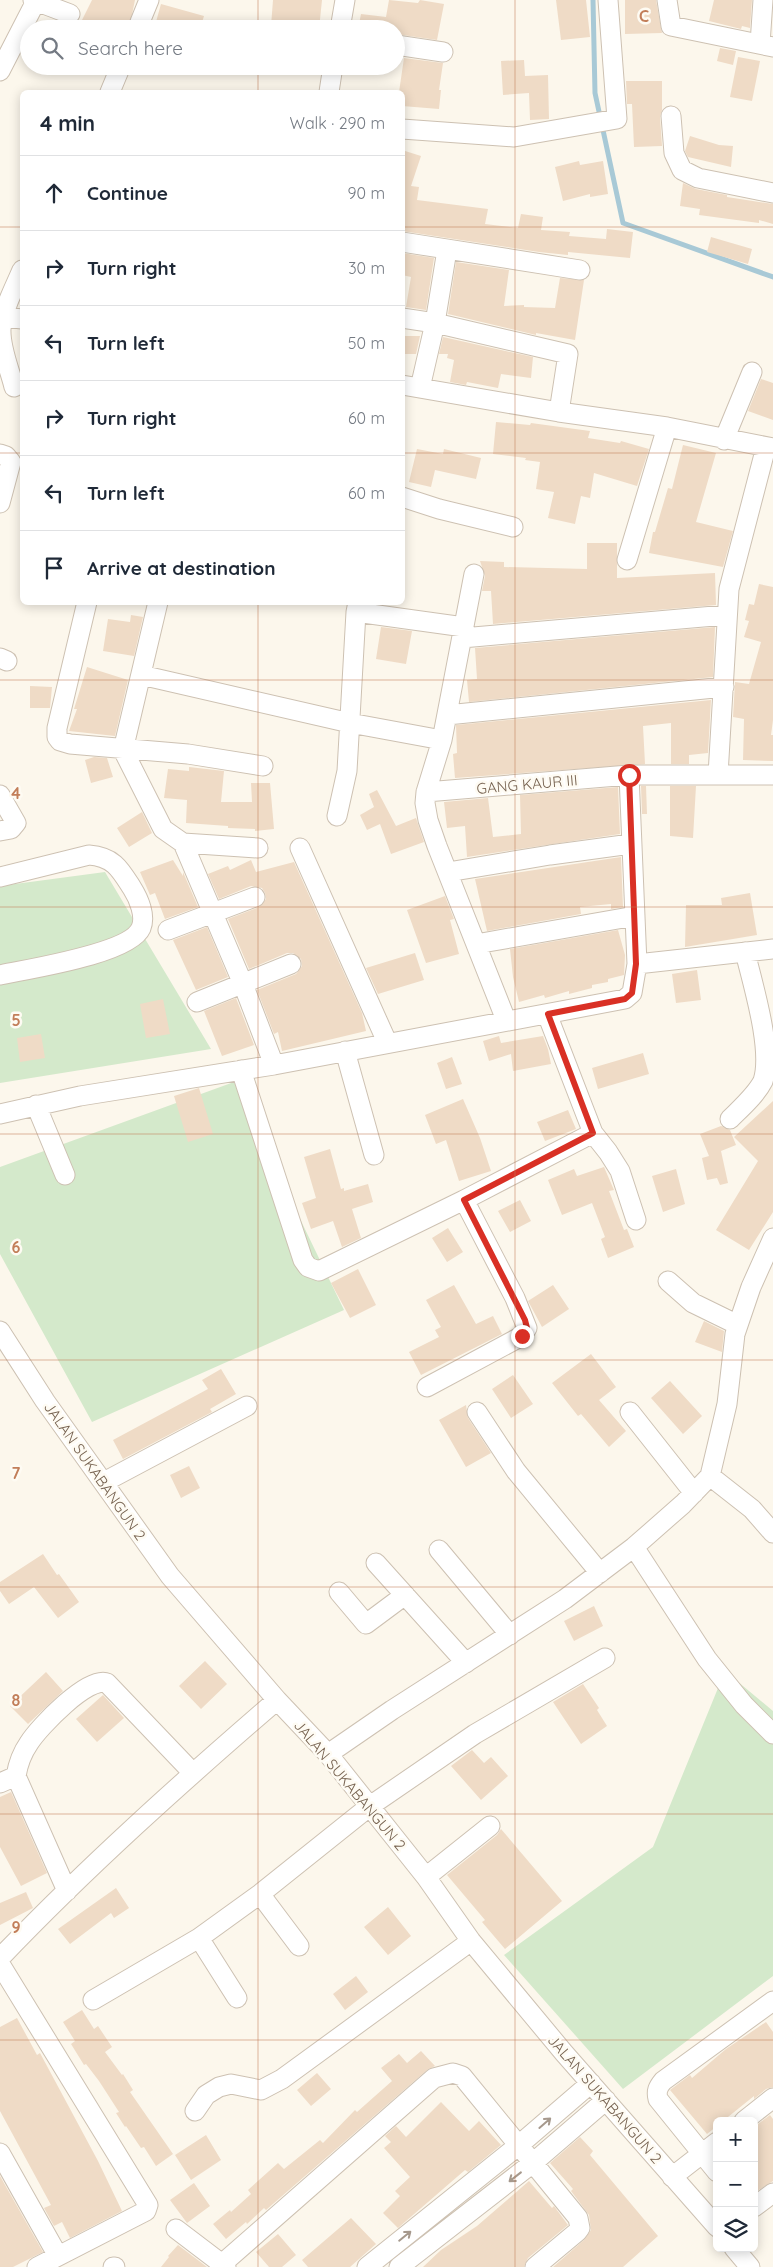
<!DOCTYPE html>
<meta charset="utf-8">
<style>
body{margin:0;font-family:Quicksand,sans-serif;background:#f6f6f7;color:#1f2937}
.controls{position:absolute;right:15px;bottom:15px;display:grid;overflow:hidden;border-radius:8px;box-shadow:0 2px 12px #0003}
.controls button{width:45px;height:45px;display:grid;place-items:center;padding:0;border:0;border-bottom:1px solid #e0e1e3;background:#fff;color:#1f2937;font:25px sans-serif}
.stop{position:absolute;width:15px;height:15px;margin:-11px;border:4px solid #d93025;border-radius:50%;background:#fff}
.stop.end{background:#d93025;border-color:#fff;box-shadow:0 1px 5px #0008}
.list{margin:0;padding:0;list-style:none}
h2{display:flex;justify-content:space-between;align-items:center;height:65px;margin:0;padding:0 20px;font-size:21px}
h2 small{font-size:16px;font-weight:400;color:#747a83}
.list li{display:grid;grid-template-columns:32px 1fr auto;gap:15px;align-items:center;box-sizing:border-box;height:75px;padding:0 20px;border-top:1px solid #e0e1e3}
.list b{display:block;font-size:19px;white-space:nowrap}
.list em{font-size:16px;font-style:normal;color:#747a83}
.icon{flex:none;width:28px;height:28px;fill:none;stroke:currentColor;stroke-width:2;stroke-linecap:round;stroke-linejoin:round}
.map{position:relative;flex:none;width:773px;height:2267px;overflow:hidden}
.search{position:absolute;background:#fff;box-shadow:0 2px 12px #0003;left:20px;top:20px;width:385px;height:55px;display:flex;align-items:center;gap:12px;box-sizing:border-box;padding:0 18px;border-radius:28px;color:#747a83;font-size:19px}
.panel{position:absolute;background:#fff;box-shadow:0 2px 12px #0003;left:20px;top:90px;width:385px;height:515px;border-radius:8px}
.map>svg:first-child{display:block}
.green{fill:#d4e9cb}
.lines{fill:none;stroke-linecap:round;stroke-linejoin:round}
.stream{stroke:#a8c9d6;stroke-width:5}
.building{fill:#efdbc6}
.minor-casing{stroke:#cdc1b2;stroke-width:21}
.minor{stroke:#fff;stroke-width:19}
.oneway{stroke:#a6998d}
.route{stroke:#d93025;stroke-width:6}
.grid{fill:none;stroke:#c27e59;stroke-width:1;stroke-opacity:0.55}
.labels{text-anchor:middle;dominant-baseline:central;stroke-width:5;stroke-linejoin:round;paint-order:stroke}
.street-label{font-size:15px;fill:#766250;stroke:#fefbf3}
.grid-label{font-size:16px;text-anchor:middle;font-weight:bold;fill:#c27e59;stroke:#fefbf3;stroke-width:5;stroke-linejoin:round;paint-order:stroke}
</style>
<div class="map">
<svg width="773" height="2267" viewBox="0 0 773 2267">
<rect width="100%" height="100%" fill="#fcf7ec"/>
<!-- green -->
<path class="green" d="M105,872L211,1049L0,1083V886Z
M234,1082L344,1310L92,1422L0,1254V1167Z
M725,1671L773,1711V1976L623,2089L504,1955L653,1847Z"/>
<g class="lines">
<!-- stream -->
<path class="stream" d="M593,0L595,93L623,223L773,277"/>
</g>
<!-- building -->
<path class="building" d="M92,0H135L129,29H101L82,20Z
M273,0H322L319,29L271,26Z
M389,0L418,3L420,0L444,4L437,40L396,34V29H358L361,14L386,17Z
M556,0H586L590,37L561,40Z
M625,0H656L662,33L625,34Z
M714,0H752L750,28L742,26L741,29L709,21Z
M161,4L204,16L200,29H154Z
M720,48L736,51L733,65L717,61Z
M738,57L760,61L752,101L730,97Z
M404,58L443,63L439,90H441L439,109L402,106V92H399Z
M524,60L525,76L548,75L549,119L530,120L529,93L503,95L501,61Z
M626,81H662V110L660,117L662,146L634,147L632,104H627Z
M690,136L719,145L733,146L731,167L688,157L685,151Z
M402,150L421,156L411,186L419,187L417,200L488,209L485,224L518,228L521,214L543,217L541,230L570,232L569,236L606,239L607,229L633,232L630,258L568,252V255L539,252L402,231Z
M579,161L580,165L603,161L608,194L590,197V194L563,201L555,167Z
M683,183L696,189L727,195V197L773,204V224L759,220V223L699,215L700,209L680,206Z
M711,237L752,249L748,264L707,252Z
M402,253L434,258L426,310L406,307L411,277L402,275Z
M456,262L509,270L504,306L524,305V307L555,308L560,278L584,280L575,340L536,333V335L448,314Z
M405,336H420L416,354H405Z
M443,337L533,357L531,378L501,374L498,388L467,382L466,385L450,382L454,360L447,358L448,354H439Z
M761,379L773,383V420L748,411Z
M496,422L530,425L531,423L590,431L588,438L620,443L621,441L649,449L637,486L594,473L590,498L581,496L575,524L548,518L554,492L536,489L540,462L525,460L526,458L493,454Z
M683,445L716,453L696,522L733,531L723,567L649,553L653,532H655L668,488L672,489Z
M417,449L443,454L444,449L481,458L476,479L435,470L431,487L409,482Z
M587,543H617V578L715,573L716,605L493,624L491,591H482L485,576L480,561L504,562V567L587,569Z
M759,584L773,587V720L771,735H773V761L743,760L744,719L733,717L735,682L749,684L761,642L744,637L749,621L745,620L749,604L754,605Z
M131,615L143,617L134,656L103,651L108,619L130,622Z
M381,627L412,631L406,664L376,659Z
M715,627L713,677L469,702L467,680L477,679L475,648Z
M87,667L128,680L115,736L69,731L77,709H74Z
M30,686L52,687L50,708H30Z
M711,700L708,753L689,755V764H671V723L643,726L645,764L455,778L453,754L457,753L456,725Z
M94,757L107,758L113,777L91,783L85,760Z
M189,767L224,771L221,802H252L251,783H270L274,829L255,831V829L228,828V826L186,823L187,800L164,798L168,769L189,771Z
M641,786H646L647,814H642Z
M670,786H696L693,838L670,836Z
M618,787L620,834L467,857L465,826L447,828L444,802L488,798L493,837L521,834L520,795Z
M377,790L396,826L416,818L424,842L391,854L380,824L367,830L360,815L374,807L369,794Z
M142,812L152,833L129,847L117,828Z
M621,857L623,907L611,909V904L580,907L581,914L487,931L475,879Z
M173,860L183,876V872L198,907L165,919L155,893L150,895L140,872Z
M251,860L256,872L294,862L362,1013L366,1031L282,1051L278,1032L274,1034L257,990L296,974L302,966L301,959L293,953H287L249,969L228,919L259,907L266,899L265,893L262,888L251,886L219,899L208,874L228,866L230,870Z
M750,893L757,935L685,947L686,905H722L721,898Z
M445,896L454,919L450,920L459,954L426,963L407,910Z
M207,927L228,977L196,990L173,940Z
M618,930L625,955L624,975L608,979V982L592,985V988L569,994V991L545,998L544,995L519,1002L513,977L510,949Z
M415,953L424,980L378,994L366,968Z
M697,970L701,1000L676,1003L672,974Z
M236,998L254,1045L222,1056L204,1011Z
M163,999L170,1034L146,1038L140,1004Z
M41,1034L45,1058L20,1062L17,1038Z
M499,1036L501,1043L543,1036L548,1049L551,1064L513,1071L511,1054L489,1061L483,1041Z
M643,1053L649,1074L598,1089L592,1068Z
M452,1057L462,1084L446,1089L437,1063Z
M199,1088L213,1134L188,1142L174,1096Z
M463,1099L480,1138L491,1171L459,1181L446,1140L436,1144L425,1115Z
M773,1101V1212L749,1250L716,1230L758,1161L734,1137Z
M568,1110L576,1129L545,1141L537,1122Z
M721,1126L730,1130L736,1145L721,1151L728,1183L720,1185L717,1178L707,1180L702,1158L709,1156L700,1134Z
M330,1149L341,1189L344,1188V1191L368,1184L373,1202L352,1209L361,1238L342,1247L333,1221L311,1229L302,1203L316,1198L304,1157Z
M604,1167L614,1190L609,1191L624,1230L627,1229L634,1247L608,1258L601,1239L605,1237L592,1203L562,1215L548,1180L574,1169L577,1176Z
M676,1169L685,1204L663,1212L652,1176Z
M520,1200L531,1221L510,1232L498,1211Z
M448,1228L463,1252L447,1262L432,1238Z
M358,1269L376,1305L350,1318L331,1283Z
M454,1285L476,1324L493,1316L502,1334L421,1375L409,1352L439,1337L435,1330L441,1327L426,1300Z
M553,1285L569,1309L542,1327L528,1301Z
M704,1321L724,1331L722,1352L695,1342Z
M591,1354L616,1387L599,1400L626,1431L609,1447L581,1414L578,1416L552,1383Z
M221,1369L236,1394L210,1409L212,1412L123,1459L113,1440L208,1389L202,1380Z
M513,1375L533,1404L511,1418L492,1389Z
M670,1381L702,1416L683,1434L651,1398Z
M466,1405L468,1418L491,1453L466,1467L439,1420Z
M189,1466L200,1488L181,1498L170,1475Z
M43,1554L57,1575L59,1574L79,1602L58,1618L34,1587L9,1604L0,1591V1582Z
M594,1606L603,1626L574,1641L564,1621Z
M205,1661L227,1684L201,1709L179,1686Z
M46,1672L63,1691L28,1724L10,1706Z
M583,1684L599,1708L597,1710L607,1726L581,1744L553,1702Z
M103,1695L124,1718L97,1742L76,1719Z
M472,1750L484,1763L491,1757L508,1776L481,1800L451,1766Z
M11,1792L47,1873L21,1886L0,1847V1797Z
M501,1829L562,1901L505,1949L482,1922L485,1920L447,1875L497,1835Z
M116,1888L129,1908L114,1918L111,1913L70,1944L58,1929Z
M26,1892L33,1908L0,1925V1903Z
M388,1907L411,1936L388,1955L364,1927Z
M356,1976L368,1992L345,2010L333,1994Z
M82,2010L94,2029L98,2026L112,2047L105,2052L122,2075L123,2074L133,2090L130,2092L173,2154L156,2166L144,2147L141,2148L126,2126L125,2127L116,2113L119,2112L99,2081L86,2064L84,2065L71,2044L75,2041L63,2022Z
M17,2018L37,2055L40,2053L98,2161L122,2211L70,2238L62,2222L54,2226L44,2208L51,2205L0,2111V2027Z
M766,2022L773,2032V2087L766,2089L754,2099V2096L723,2121H717V2126L707,2134L670,2090L690,2075L692,2078L726,2049Z
M421,2051L435,2066L427,2070L266,2210L264,2208L247,2224L246,2222L226,2239L213,2224L230,2210L231,2212L251,2194L248,2190L278,2163L284,2169L320,2140L323,2143L355,2110L357,2112L392,2081L381,2068L399,2054L407,2063Z
M317,2073L331,2089L311,2106L297,2090Z
M441,2102L469,2131L479,2121L501,2145L468,2172L465,2170L398,2228L383,2213L400,2196L395,2191L410,2177L384,2148L391,2142L385,2136L396,2126L406,2137Z
M770,2115L773,2119V2181L754,2193V2127Z
M206,2135L221,2160L191,2180L175,2155Z
M580,2137L593,2151L590,2155L658,2236L623,2267H553L584,2240L591,2230L589,2215L571,2191L573,2189L550,2163Z
M0,2176L43,2252L13,2267H0Z
M529,2181L552,2208L554,2206L568,2225L528,2258L524,2267H423L441,2250L477,2226Z
M194,2183L210,2206L187,2223L170,2200Z
M351,2218L376,2244L350,2267H308L302,2260Z
M278,2234L296,2255L282,2267H269L256,2252Z
M178,2245L207,2267H161L169,2257L168,2256Z"/>
<g class="lines">
<!-- minor casing -->
<g class="minor-casing">
<path id="minor" d="M33,0L70,14
M667,0L671,26L773,47
M140,22L149,0
M340,29L345,0
M760,44L763,0
M396,45L443,52
M0,71L36,1
M110,92L120,68
M329,92L333,66
M671,116L674,153L682,170L698,178L773,193
M402,129L514,137L617,119L608,0
M402,242L580,270
M4,317L22,319
M402,318L435,323L568,354L559,412
M402,385L559,412L667,427L773,448
M14,387C10,370 0,348 1,329C3,309 14,289 22,270
M420,388L435,323L447,250
M724,440L752,372
M766,447L729,589L718,775H629L637,964L773,949
M0,454L6,456L11,462L0,503
M402,497L439,509L513,527
M627,560L667,427
M474,574L442,740L426,792L425,803L428,820L437,846L506,1020
M87,602L57,728V737L60,741L70,744L188,754L263,766
M158,602L123,750L163,829L183,843L258,848
M358,602L356,612L464,627
M462,638L726,615
M0,658L7,661
M141,675L350,723L442,740
M447,715L724,687
M718,775H773
M426,792L629,775
M0,795L16,823L11,829L0,831
M337,816L347,771L356,612
M183,843L243,984L274,1065
M300,848L387,1042
M448,872L550,855L631,844
M0,877L89,855C114,857 120,869 132,888C139,899 146,916 141,928C130,954 27,969 0,975
M168,930L255,897
M476,944L635,916
M197,1002L291,964
M547,1014L593,1133L608,1152L620,1171L636,1220
M345,1051L374,1155
M241,1070L303,1260L308,1267L319,1271L464,1200L593,1133
M36,1105L65,1175
M0,1114L80,1096L274,1065L625,999L632,993L637,964
M730,1119C741,1108 756,1095 763,1081C773,1050 753,985 745,952
M668,1281L693,1303L738,1325
M0,1331L45,1401L170,1576L277,1700L328,1754L426,1877L471,1941L564,2053L717,2227
M427,1387L522,1336L527,1328L515,1298L464,1200
M477,1412L516,1471L600,1573
M630,1412L694,1493
M710,1476L752,1509L773,1533
M104,1482L247,1406
M634,1547L707,1659L744,1705L773,1734
M439,1550L510,1635
M376,1563L466,1663
M339,1592L366,1624L405,1595
M328,1754L392,1710L565,1599L634,1547L683,1504L710,1476L727,1404L735,1334L751,1287L773,1238
M16,1776L67,1891
M0,1783L16,1776C18,1764 22,1753 29,1743C39,1727 89,1675 107,1683L193,1773
M426,1877L490,1826
M260,1894L299,1946
M199,1938L237,1998
M0,1958C87,1867 182,1782 277,1700
M0,1964L148,2205L146,2211L37,2267
M93,2000L199,1938L260,1894L370,1806L475,1734L605,1658
M195,2111L206,2095L219,2087L231,2084L261,2090L282,2079L471,1941
M744,2121L773,2098
M0,2153L58,2256
M717,2172L658,2099C656,2091 658,2087 663,2081L773,2001
M672,2177L717,2142
M754,2207L773,2193
M176,2229L226,2267
M734,2248L750,2267
M222,2264L434,2078L453,2073L462,2076L578,2218L580,2228L577,2232L535,2267
M113,2267H115
M367,2267L519,2145L591,2083
M399,2267L534,2162L606,2100"/>
</g>
<!-- minor -->
<use href="#minor" class="minor"/>
</g>
<!-- one-way arrows -->
<defs><path id="oneway-shaft" d="M-6 0H5M1.5-3L5.5 0L1.5 3" fill="none" stroke-width="1.6" stroke-linecap="round" stroke-linejoin="round" transform="scale(1.25)"/></defs>
<g class="oneway">
<use href="#oneway-shaft" transform="translate(545 2123) rotate(-41)"/>
<use href="#oneway-shaft" transform="translate(515 2177) rotate(142)"/>
<use href="#oneway-shaft" transform="translate(405 2236) rotate(-39)"/>
</g>
<g class="lines">
<!-- route -->
<path class="route" d="M522,1336L527,1328L525,1320L464,1200L593,1133L548,1014L625,999L632,993L636,964L629,775"/>
</g>
<!-- grid -->
<path class="grid" d="M258,0V29M515,0V2267M258,66V92M0,227H22M402,227H773M0,453H22M402,453H773M258,602V2267M0,680H773M0,907H773M0,1134H773M0,1360H773M0,1587H773M0,1814H773M0,2040H773"/>
<g class="labels">
<!-- street labels -->
<g class="street-label">
<text transform="translate(527 784) rotate(-5)">GANG KAUR III</text>
<text transform="translate(95 1471) rotate(55)">JALAN SUKABANGUN 2</text>
<text transform="translate(350 1785) rotate(50)">JALAN SUKABANGUN 2</text>
<text transform="translate(605 2099) rotate(49)">JALAN SUKABANGUN 2</text>
</g>
</g>
<g class="grid-label">
<text x="644" y="22">C</text>
<text x="16" y="799">4</text>
<text x="16" y="1026">5</text>
<text x="16" y="1253">6</text>
<text x="16" y="1479">7</text>
<text x="16" y="1706">8</text>
<text x="16" y="1933">9</text>
</g>
</svg>
<div class="controls">
<button>+</button>
<button>−</button>
<button><svg class="icon" aria-label="layers" viewBox="0 0 24 24"><path d="M12 4l9 5-9 5-9-5zM3 14l9 5 9-5"/></svg></button>
</div>
<div class="stop" style="left:629px;top:775px"></div>
<div class="stop end" style="left:522px;top:1336px"></div>
<div class="search"><svg class="icon" aria-label="search" viewBox="0 0 24 24"><circle cx="10" cy="10" r="6"/><path d="M15 15l6 6"/></svg>Search here</div>
<section class="panel">
<h2>4 min<small>Walk · 290 m</small></h2>
<ul class="list">
<li><svg class="icon" aria-label="ahead" viewBox="0 0 24 24"><path d="M12 20V5M6 11l6-6 6 6"/></svg><div><b>Continue</b></div><em>90 m</em></li>
<li><svg class="icon" aria-label="right" viewBox="0 0 24 24"><path d="M7 20v-9h11M14 6l5 5-5 5"/></svg><div><b>Turn right</b></div><em>30 m</em></li>
<li><svg class="icon" aria-label="left" viewBox="0 0 24 24"><path d="M17 20v-9H6M10 6l-5 5 5 5"/></svg><div><b>Turn left</b></div><em>50 m</em></li>
<li><svg class="icon" aria-label="right" viewBox="0 0 24 24"><path d="M7 20v-9h11M14 6l5 5-5 5"/></svg><div><b>Turn right</b></div><em>60 m</em></li>
<li><svg class="icon" aria-label="left" viewBox="0 0 24 24"><path d="M17 20v-9H6M10 6l-5 5 5 5"/></svg><div><b>Turn left</b></div><em>60 m</em></li>
<li><svg class="icon" aria-label="arrive" viewBox="0 0 24 24"><path d="M6 21V4h12l-3 4 3 4H6"/></svg><div><b>Arrive at destination</b></div></li>
</ul>
</section>
</div>
